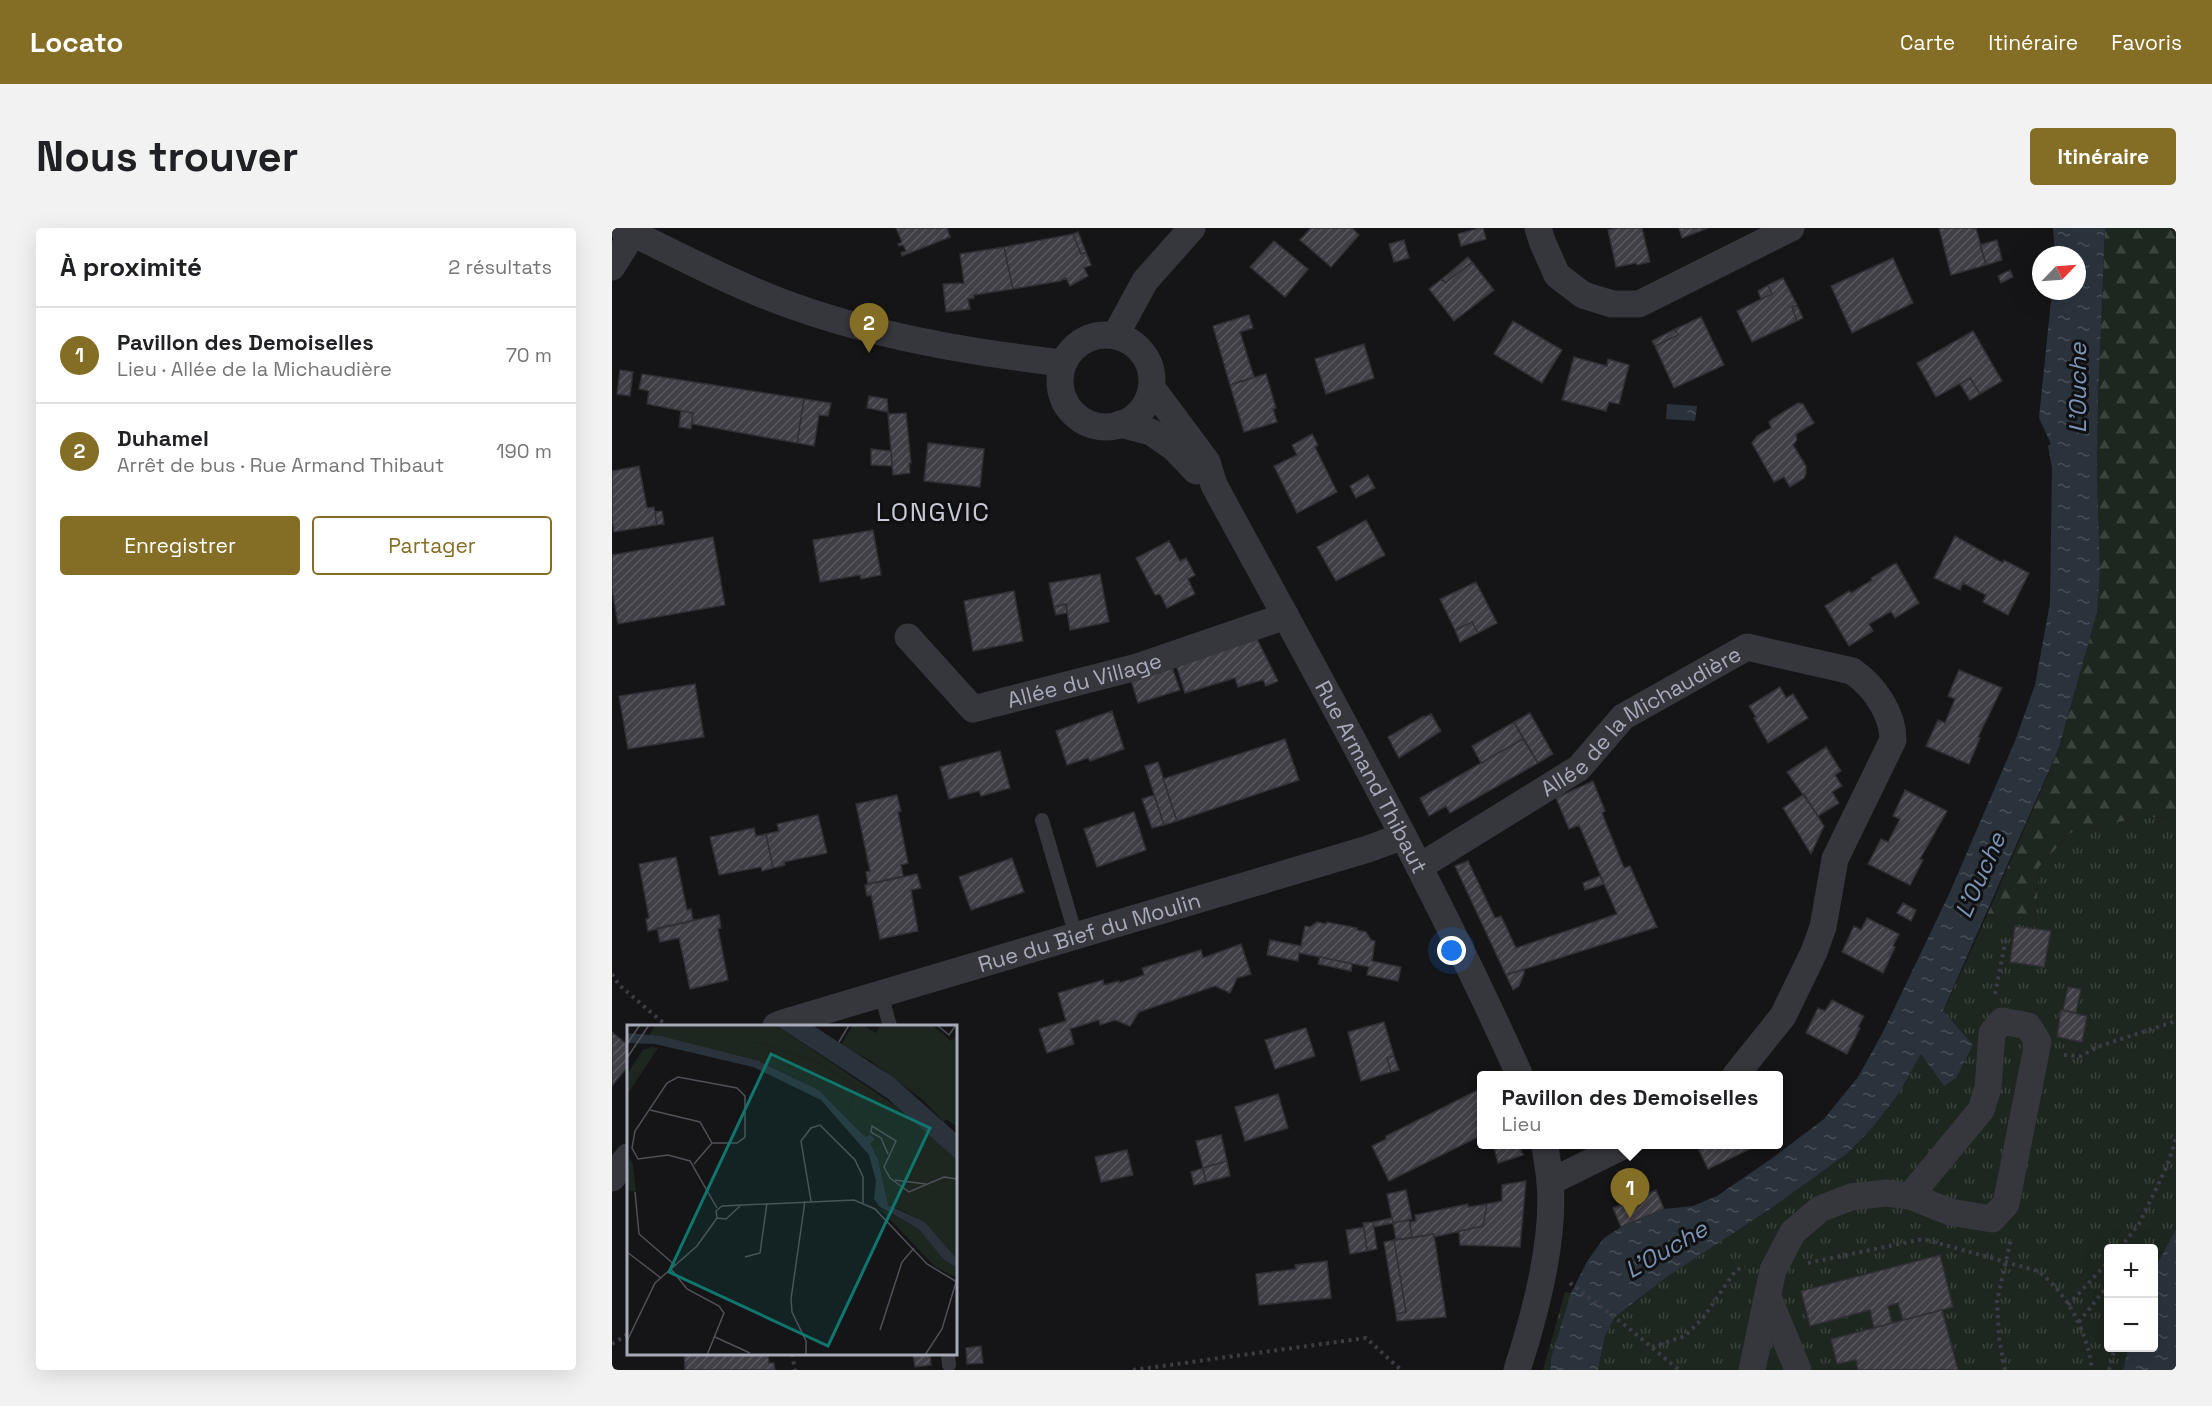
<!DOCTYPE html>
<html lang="fr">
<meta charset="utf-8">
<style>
body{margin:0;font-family:"Space Grotesk",sans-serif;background:#f2f2f2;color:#202124}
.controls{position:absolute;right:18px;bottom:18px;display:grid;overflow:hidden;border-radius:6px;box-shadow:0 6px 24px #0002}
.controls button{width:54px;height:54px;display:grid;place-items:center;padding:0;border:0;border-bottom:2px solid #e0e0e0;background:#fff;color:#202124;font:30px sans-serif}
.compass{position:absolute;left:1420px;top:18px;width:54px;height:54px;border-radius:50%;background:#fff;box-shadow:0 6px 24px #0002;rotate:65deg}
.you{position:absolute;left:840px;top:723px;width:21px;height:21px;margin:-15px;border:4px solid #fff;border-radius:50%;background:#1a73e8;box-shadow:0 0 0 9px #1a73e833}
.badge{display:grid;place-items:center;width:39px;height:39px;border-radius:50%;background:#846d25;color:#fff;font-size:20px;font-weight:700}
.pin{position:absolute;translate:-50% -50px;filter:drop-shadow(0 2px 3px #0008)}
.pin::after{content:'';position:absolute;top:32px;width:21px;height:18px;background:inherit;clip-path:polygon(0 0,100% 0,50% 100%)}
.popup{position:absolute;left:865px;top:843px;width:306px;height:78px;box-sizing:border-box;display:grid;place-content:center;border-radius:6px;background:#fff;filter:drop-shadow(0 2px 4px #0005);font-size:20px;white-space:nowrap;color:#757577}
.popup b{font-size:22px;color:#202124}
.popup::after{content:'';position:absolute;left:50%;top:100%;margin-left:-12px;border:12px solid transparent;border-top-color:#fff}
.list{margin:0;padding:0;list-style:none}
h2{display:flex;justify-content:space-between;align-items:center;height:78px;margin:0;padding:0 24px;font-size:26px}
h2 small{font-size:20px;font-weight:400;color:#757577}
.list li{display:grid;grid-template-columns:39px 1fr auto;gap:18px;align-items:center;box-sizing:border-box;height:96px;padding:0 24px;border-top:2px solid #e0e0e0}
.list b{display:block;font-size:22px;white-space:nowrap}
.list p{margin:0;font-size:20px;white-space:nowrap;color:#757577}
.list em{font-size:20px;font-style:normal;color:#757577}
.actions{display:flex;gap:12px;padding:18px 24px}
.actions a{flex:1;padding:14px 0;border:2px solid #846d25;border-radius:6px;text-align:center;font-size:21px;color:#846d25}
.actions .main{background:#846d25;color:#fff}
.map{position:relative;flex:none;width:1564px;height:1142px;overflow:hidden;border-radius:6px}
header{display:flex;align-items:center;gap:36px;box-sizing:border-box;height:84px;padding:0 30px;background:#846d25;color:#fff}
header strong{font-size:28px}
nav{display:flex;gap:33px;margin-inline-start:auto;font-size:21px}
.intro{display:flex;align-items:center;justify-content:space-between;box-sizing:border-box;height:144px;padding:0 36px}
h1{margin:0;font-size:42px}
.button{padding:15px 27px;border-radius:6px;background:#846d25;color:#fff;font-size:21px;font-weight:700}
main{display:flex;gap:36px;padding:0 36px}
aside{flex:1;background:#fff;border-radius:6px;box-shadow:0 6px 24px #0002}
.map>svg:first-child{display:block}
.grass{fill:url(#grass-tufts)}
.forest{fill:url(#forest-firs)}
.water{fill:url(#water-ripples)}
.building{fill:url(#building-hatch);stroke:#302f34;stroke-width:1.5}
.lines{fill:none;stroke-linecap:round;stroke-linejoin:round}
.path{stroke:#3c3d44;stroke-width:4;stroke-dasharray:3 4.5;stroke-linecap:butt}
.lane{stroke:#36363d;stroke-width:14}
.street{stroke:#36363d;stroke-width:27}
.labels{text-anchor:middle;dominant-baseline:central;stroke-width:6;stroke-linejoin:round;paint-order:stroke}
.street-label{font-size:22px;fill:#a6aab9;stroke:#101012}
.water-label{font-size:24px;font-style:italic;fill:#7a94b6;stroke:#101012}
.quarter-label{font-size:26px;letter-spacing:1.5px;fill:#c7cad4;stroke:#101012}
.inset-road{fill:none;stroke:#4f5158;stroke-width:1.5}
.view{fill:#0f766e;fill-opacity:0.15;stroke:#0f766e;stroke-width:3}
.inset-edge{fill:none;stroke:#a6aab9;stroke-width:3}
</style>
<header>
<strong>Locato</strong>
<nav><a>Carte</a><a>Itinéraire</a><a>Favoris</a></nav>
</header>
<div class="intro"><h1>Nous trouver</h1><a class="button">Itinéraire</a></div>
<main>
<aside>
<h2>À proximité<small>2 résultats</small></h2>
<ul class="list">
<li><span class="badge">1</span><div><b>Pavillon des Demoiselles</b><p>Lieu · Allée de la Michaudière</p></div><em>70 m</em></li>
<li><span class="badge">2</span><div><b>Duhamel</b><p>Arrêt de bus · Rue Armand Thibaut</p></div><em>190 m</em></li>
</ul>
<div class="actions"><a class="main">Enregistrer</a><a>Partager</a></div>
</aside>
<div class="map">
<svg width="1564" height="1142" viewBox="0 0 1564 1142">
<defs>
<pattern id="grass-tufts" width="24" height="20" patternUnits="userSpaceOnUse" patternTransform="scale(1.5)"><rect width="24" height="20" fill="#1d261f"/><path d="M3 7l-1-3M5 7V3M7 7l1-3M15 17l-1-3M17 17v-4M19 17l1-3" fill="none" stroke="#3b433d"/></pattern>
<pattern id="forest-firs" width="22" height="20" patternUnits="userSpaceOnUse" patternTransform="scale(1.5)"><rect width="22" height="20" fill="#1d261f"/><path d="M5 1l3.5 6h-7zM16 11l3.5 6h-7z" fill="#3b433d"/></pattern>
<pattern id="water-ripples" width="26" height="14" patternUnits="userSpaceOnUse" patternTransform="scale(1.5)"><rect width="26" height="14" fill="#2a333c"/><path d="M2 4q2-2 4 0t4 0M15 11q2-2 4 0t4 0" fill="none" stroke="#464e56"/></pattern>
<pattern id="building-hatch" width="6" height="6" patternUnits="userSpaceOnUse" patternTransform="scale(1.5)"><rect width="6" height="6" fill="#403f45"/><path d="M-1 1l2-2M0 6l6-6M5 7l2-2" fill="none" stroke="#59585e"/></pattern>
</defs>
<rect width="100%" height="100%" fill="#151517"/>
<!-- grass -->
<path class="grass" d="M1529,589L1564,590V1001L1542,1044V1020H1496V1120H1516L1511,1142H986L993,1108L1003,1089L1055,1049L1161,979L1236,925L1261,899L1285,868L1309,825L1332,858L1344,850L1361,817L1331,784L1375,687L1423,700L1427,639L1458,605Z
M953,1064L959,1065L939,1130L938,1142H931Z"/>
<!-- forest -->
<path class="forest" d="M1493,0H1564V590L1529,589L1458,605L1427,639L1423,700L1375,687L1447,521L1484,387L1488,343L1485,246L1486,172Z"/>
<!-- water -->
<path class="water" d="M1441,0H1493L1486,172L1485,246L1488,343L1485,384L1447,520L1331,783L1361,817L1344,850L1332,858L1309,826L1285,868L1261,899L1236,925L1161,979L1055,1049L1003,1089L993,1108L986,1142H938L939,1130L959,1065L976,1032L992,1010L1009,999L1052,981L1081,978L1105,968L1159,931L1212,891L1246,849L1271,804L1338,664L1403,513L1423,457L1438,375L1440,240L1436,218L1439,216L1427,190L1440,63H1465V27H1443Z
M1055,176L1085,178L1083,193L1054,191Z
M1564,1001V1142H1511L1516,1120H1542V1042Z"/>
<!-- building -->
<path class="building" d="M284,0H335L338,9L290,28L289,25L294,23L291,17L287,18L286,16L290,14Z
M699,0H740L747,7L719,39L688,12Z
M867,0H871L874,11L849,18L846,6Z
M1004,0H1030L1038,34L1025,37L1024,35L1004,39L996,2Z
M1067,0H1096L1070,10Z
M1327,0H1364L1374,37L1339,47Z
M466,4L474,24L469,26L461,6Z
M461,6L469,26L474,24L479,37L472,40L476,48L458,58L454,50L448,53L401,61L392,19Z
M792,12L797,30L782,34L777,16Z
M1385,12L1390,32L1374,37L1368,17Z
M662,13L696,41L673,69L638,39Z
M392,19L401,61L362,67V70L356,71L358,81L334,84L331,56L352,55L348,26Z
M856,29L860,34L833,55L830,51Z
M1281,30L1301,75L1240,105L1219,58Z
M860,34L882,62L842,93L817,61L830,51L833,55Z
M1398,42L1401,49L1389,55L1386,48Z
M1171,50L1185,77L1180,79L1185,93L1140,114L1125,83L1160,66L1156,57Z
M1156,57L1160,66L1149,71L1146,63Z
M1185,77L1191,90L1185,93L1180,79Z
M637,87L641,100L628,104L642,149L618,157L601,98Z
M1089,89L1112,137L1062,160L1043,118L1066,107L1063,101Z
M901,93L950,122L930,155L882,126Z
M1063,101L1066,107L1043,118L1040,113Z
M1361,103L1390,153L1368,166L1358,150L1324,169L1305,135Z
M752,116L762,150L714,166L703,131Z
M962,129L995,138L996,131L1017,137L1007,176L997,174L994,183L950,172Z
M8,142L21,144L18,168L5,166Z
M30,146L192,171L185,215L80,196L81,185L35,176L37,163L27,161Z
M654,146L664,180L661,181L665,194L632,204L618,157Z
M1358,150L1368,166L1358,172L1348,156Z
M257,168L275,171L276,184L255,180Z
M192,171L219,175L216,188L207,187L202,218L185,215Z
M1186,175L1191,176L1202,195L1184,206L1185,212L1181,217L1194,238V245L1192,250L1178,259L1172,249L1162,254L1140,215L1145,208L1159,200L1157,194L1160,191Z
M69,183L81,185L79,201L67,199Z
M294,185L299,235H297L298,245L281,247L276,186Z
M700,206L706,217L703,219L725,264L685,285L662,238L685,227L680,217Z
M316,215L372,221L368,259L312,253Z
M259,221L279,223L280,238L259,237Z
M27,238L35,280L42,279L45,297L2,304L0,291V243Z
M756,247L763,260L744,270L738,258Z
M50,283L52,296L45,297L43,284Z
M754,292L773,327L724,353L705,319Z
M261,302L269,347L249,351L248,347L208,354L201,312Z
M1343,308L1391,335L1392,332L1417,345L1396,387L1371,374L1374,367L1351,355L1348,362L1322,350Z
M101,309L113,377L6,396L0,362V327Z
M557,313L568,333L574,330L583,347L576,351L583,366L555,380L548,366L543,367L524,330Z
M1284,335L1307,375L1283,390L1279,383L1257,396L1261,403L1237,418L1213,378L1237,363L1239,365L1260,352L1259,350Z
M488,346L497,394L458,402L454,376L442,379L437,355Z
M864,354L885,395L866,405L860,394L843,402L828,371Z
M402,363L411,413L361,423L352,373Z
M454,376L455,385L444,387L442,379Z
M860,394L866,405L848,414L843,402Z
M645,411L666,453L654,458L651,452L626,459L623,450L573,465L564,437Z
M560,439L568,462L526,475L519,452Z
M1347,442L1390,460L1366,509L1368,510L1357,536L1314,518L1326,492L1333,495L1343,471L1336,468Z
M83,456L92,509L16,521L7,468Z
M1168,459L1174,470L1181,466L1196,490L1156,515L1142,490L1144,489L1137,478Z
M500,483L512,521L478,533L476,530L455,537L444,503Z
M918,485L941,526L926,535L902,494Z
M819,486L829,503L787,530L776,509L812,488L813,489Z
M902,494L911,511L869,535L860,518Z
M673,511L687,552L565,593L551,551Z
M911,511L926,535L838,585L834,578L817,588L808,570Z
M1214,519L1229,543L1223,547L1230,558L1220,564L1227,575L1206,588L1175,544Z
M388,523L398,560L369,568L367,563L337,571L328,539Z
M546,534L565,593L552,597L533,538Z
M981,553L993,583L990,585L1012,640L1018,638L1045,699L894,747L843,638L856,633L883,690L889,688L904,720L1005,686L967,597L957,601L944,570Z
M1293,562L1335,583L1308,631L1311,632L1298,657L1256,636L1269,611L1276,614L1288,591L1281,588Z
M1192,566L1212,598L1199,626L1171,580Z
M285,567L289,583L286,584L296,635L289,637L291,648L256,656L254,644L258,643L244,576Z
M542,567L552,597L540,600L530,571Z
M522,584L534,622L485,639L472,601Z
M206,587L215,625L172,634L173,637L161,640L154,606L167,603L165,596Z
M142,600L144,608L154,606L161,640L150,643L149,639L107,647L98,609Z
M64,629L75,682L79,681L81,693L36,703L34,691L37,690L27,636Z
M400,630L412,664L359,682L347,649Z
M305,646L309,660L299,662L306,703L268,711L259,667L255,668L253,657Z
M988,648L992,656L973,662L971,655Z
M1291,675L1304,682L1299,693L1285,685Z
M107,687L109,700L106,701L116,752L78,761L67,710L48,714L45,700Z
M1255,690L1287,706L1281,718L1283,719L1271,745L1230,724L1242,698L1249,702Z
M705,694L714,696L715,694L745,700V702L754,704L759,712L763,713L760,733L789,739L786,753L755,747L757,739L708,729L687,725L686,733L655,727L658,712L689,718L693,698L698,699Z
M1403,698L1439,703L1432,739L1398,734Z
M629,716L639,746L625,750L618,765L603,758L527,784L518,798L503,792L488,797L487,792L458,801L462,816L435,825L427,801L454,793L446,765L491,752L492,757L507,753V755L532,747L530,740L589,722L591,730Z
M708,729L740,736L739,743L706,736Z
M912,741V745L907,758L901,762L894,747Z
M1456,759L1469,761L1464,785L1451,782Z
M1220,772L1252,788L1246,799L1248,800L1235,826L1194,805L1206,780L1213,783Z
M1449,782L1475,788L1470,814L1445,809Z
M772,794L782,828L775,830L779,844L749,853L736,804Z
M694,800L703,828L663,841L653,812Z
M0,804L16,817V838L0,858Z
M782,828L787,842L779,844L775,830Z
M870,860V907L777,953L760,918L774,911V908Z
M666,866L676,900L633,913L623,879Z
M609,907L615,933L591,940L584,913Z
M881,916H906L911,927L886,935Z
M1084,916H1136L1138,921L1096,941Z
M515,922L521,947L489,954L483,929Z
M615,933L618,948L594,954L591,940Z
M591,940L594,954L582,957L579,944Z
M914,953L908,1019L848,1017L847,1003L871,998L875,976L890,973V957Z
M794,962L800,991L781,995L775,966Z
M1044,962L1052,981L1009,999L1001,980Z
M856,976V979L875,976L871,998L822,1009V1006L800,1010L798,994L804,993L803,987Z
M780,990L781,995L762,999L761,994Z
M797,992L800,1010L784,1012L781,995Z
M761,994L765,1021L755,1023L751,995Z
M752,999L755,1023L738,1026L734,1002Z
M822,1006L834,1089L785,1093L784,1086L794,1084L782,1012Z
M782,1012L794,1084L784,1086L772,1014Z
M1328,1027L1341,1079L1291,1092L1286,1075L1276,1078L1280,1095L1262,1100L1258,1082L1198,1098L1189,1063Z
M715,1033L719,1070L647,1077L644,1046L684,1041L683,1037Z
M1330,1082L1346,1142H1246L1244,1132L1225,1136L1219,1111Z
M369,1118L371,1135L355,1136L354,1120Z
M72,1126H156L157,1135H162L163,1142H73Z
M301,1126H318L319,1137L303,1139Z"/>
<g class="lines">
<!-- path -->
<path class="path" d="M0,746L7,757L55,798
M1383,766L1394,711
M1452,827L1469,828L1485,819L1564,793
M1508,1020L1527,996L1555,938L1564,911
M1196,1035L1311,1011L1426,1043C1456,1066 1476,1105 1480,1142
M958,1055L1019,1102L1067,1142
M1456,1077L1496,1034
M1467,1094L1496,1057
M0,1116L16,1106
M1040,1119L1073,1108L1091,1090L1124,1042L1133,1039
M180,1126L183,1142
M521,1142L754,1110L789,1142
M1393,1142L1387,1110L1385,1073L1399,1011
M1497,1142L1503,1120"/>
<!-- lane -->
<path class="lane" d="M430,592L464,708
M269,766L278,798
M336,1126L337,1137"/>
<!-- street -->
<g class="street">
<path d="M10,0C62,25 112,52 167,73C257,107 354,124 450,135"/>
<path d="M926,0L930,13L945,47L971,67L1000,76H1027L1179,0"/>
<path d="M0,39L21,5"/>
<circle cx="494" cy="153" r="46"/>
<path d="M503,108L533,53L580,0"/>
<path id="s1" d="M540,160L595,234L602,257C708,452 817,645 908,848"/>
<path d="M508,196L539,204L562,220L584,243"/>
<path id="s2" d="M296,409L361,481L525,439L674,388"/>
<path id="s3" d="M807,639L967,540L1011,489L1135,419L1240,443C1262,458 1281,485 1281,512L1223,631L1211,699L1202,724L1171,788L1123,848"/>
<path id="s4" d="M164,798L171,795L756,621L791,608"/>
<path d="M0,950L16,929"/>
<path d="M938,954L1015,916"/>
<path d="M1156,1069L1186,1142"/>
<path d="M905,1142C923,1087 943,1010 938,953C937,941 934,929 933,916"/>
<path d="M1140,1142L1161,1042L1181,1004L1208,981L1239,969L1274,965L1298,968L1338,984L1380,991L1394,976L1426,814L1416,798L1390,793L1380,805L1376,860L1369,882L1298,968"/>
</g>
</g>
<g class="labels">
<!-- street labels -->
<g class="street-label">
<text stroke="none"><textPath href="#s2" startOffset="212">Allée du Village</textPath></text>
<text stroke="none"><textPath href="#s3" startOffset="267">Allée de la Michaudière</textPath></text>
<text stroke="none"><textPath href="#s1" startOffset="448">Rue Armand Thibaut</textPath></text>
<text stroke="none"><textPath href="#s4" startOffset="327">Rue du Bief du Moulin</textPath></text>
</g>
<!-- water labels -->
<g class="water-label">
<text transform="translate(1465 160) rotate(-90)">L'Ouche</text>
<text transform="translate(1368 647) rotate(-66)">L'Ouche</text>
<text transform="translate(1054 1021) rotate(-30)">L'Ouche</text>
</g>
<!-- quarter labels -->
<g class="quarter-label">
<text x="321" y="284">LONGVIC</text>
</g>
</g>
<!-- overview -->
<g transform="translate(15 797)">
<rect width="330" height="330" fill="#151517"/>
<path d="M71,0H149L279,88L330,135V234L298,197L259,178L249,129L227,100L232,94L221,83L229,61L194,39L133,18L96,14ZM25,22L31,23L0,70V49L16,25ZM2,132L6,140L9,167L0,165ZM252,183L293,204L316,234L330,243V253L307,241Z" fill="#1d261f"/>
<path d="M29,0H71L96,13L133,18L194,39L229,61L221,83L232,94L227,100L192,65L137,38L22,10Z" fill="#1d261f"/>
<path d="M226,0H235L249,8L254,0H305L324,16L330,9V102L319,94L317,97L296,75L241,34L213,21Z" fill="#1d261f"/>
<path d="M149,0H185L266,52L330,109V135L260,73ZM0,8L34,11L132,36L192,65L238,112L244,110L248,115L243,118L251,134L261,180L298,197L330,234V243L316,234L292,204L253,182L247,174L249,156L242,130L194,75L126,42L28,19L0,18Z" fill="#2a333c"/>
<path class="inset-road" d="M310,0L322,10L329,0M212,17L222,0M0,19L13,0M0,33L22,0M23,85L73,97L85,118M261,129L254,113L244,107L245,101L269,116L257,142L263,153L282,167L317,152L330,154M67,139L85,118H110L118,112V71L110,63L51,52L40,58L8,106L5,123L11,134L41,130L63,136L90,183M268,155L299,159M8,167L12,209L49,241M178,176L164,274L165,287L179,316V330M184,176L174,116L184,103L193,100L228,135L236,152V178M90,193L89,186L95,181L227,175L248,184L300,239L330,257M90,193L99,194L113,181M0,227L34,253M118,232L133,228L140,178M44,244L60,264L92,281L97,288L80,330M253,305L275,237L287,223M88,312L123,328M0,316L28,258L70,221L90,193M298,330L315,304L329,257"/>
<path class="view" d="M144,29L303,103L201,321L42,247Z"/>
<rect width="330" height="330" class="inset-edge"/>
</g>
</svg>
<div class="controls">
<button>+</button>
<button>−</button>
</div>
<svg class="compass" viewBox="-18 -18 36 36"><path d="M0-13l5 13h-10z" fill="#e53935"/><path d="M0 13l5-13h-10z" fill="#757577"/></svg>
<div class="you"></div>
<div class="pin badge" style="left:1018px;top:990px">1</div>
<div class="popup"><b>Pavillon des Demoiselles</b>Lieu</div>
<div class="pin badge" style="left:257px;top:125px">2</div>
</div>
</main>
